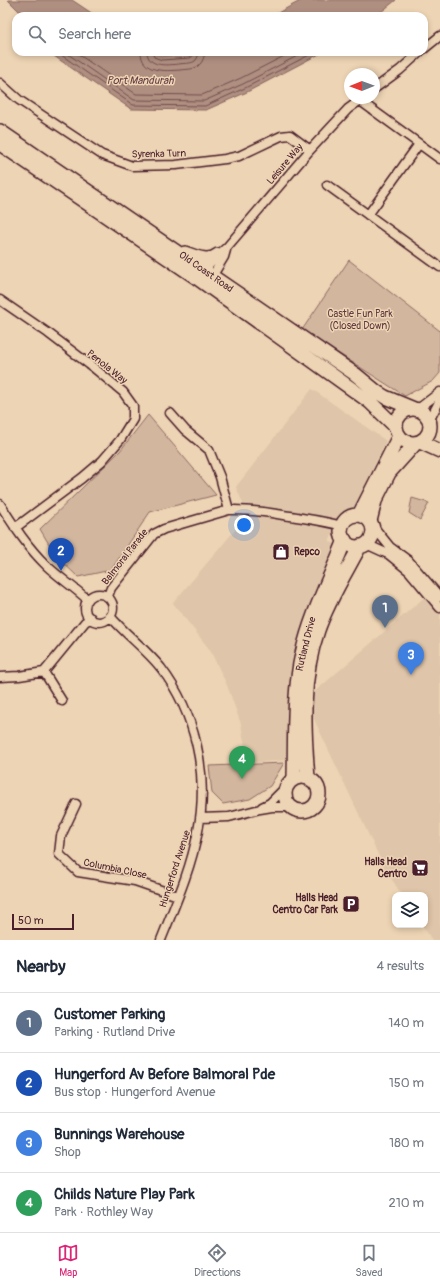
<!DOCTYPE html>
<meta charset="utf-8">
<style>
body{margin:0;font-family:Pangolin,sans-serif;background:#f2f2f3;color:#1f2937}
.controls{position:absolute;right:12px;bottom:12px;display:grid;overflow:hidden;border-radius:8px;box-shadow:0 2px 6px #0003}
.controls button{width:36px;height:36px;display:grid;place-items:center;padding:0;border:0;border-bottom:1px solid #e0e1e3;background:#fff;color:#1f2937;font:20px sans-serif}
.compass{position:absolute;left:344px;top:68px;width:36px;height:36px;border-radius:50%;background:#fff;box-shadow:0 2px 6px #0003;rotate:269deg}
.scale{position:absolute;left:12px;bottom:10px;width:62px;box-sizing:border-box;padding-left:4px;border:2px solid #4a1f2b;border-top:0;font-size:11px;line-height:14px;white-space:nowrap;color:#4a1f2b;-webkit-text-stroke:3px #edd4b4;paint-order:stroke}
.you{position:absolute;left:244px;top:525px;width:14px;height:14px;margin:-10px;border:3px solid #fff;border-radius:50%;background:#1a73e8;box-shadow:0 0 0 6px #1a73e833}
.badge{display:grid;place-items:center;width:26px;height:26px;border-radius:50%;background:#db2777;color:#fff;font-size:13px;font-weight:700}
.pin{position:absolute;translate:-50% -33px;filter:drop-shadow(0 1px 2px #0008)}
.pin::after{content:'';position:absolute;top:21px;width:14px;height:12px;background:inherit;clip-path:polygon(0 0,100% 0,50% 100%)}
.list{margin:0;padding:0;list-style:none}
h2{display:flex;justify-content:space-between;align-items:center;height:52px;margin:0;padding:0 16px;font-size:17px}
h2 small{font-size:13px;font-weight:400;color:#747a83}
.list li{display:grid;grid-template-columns:26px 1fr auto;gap:12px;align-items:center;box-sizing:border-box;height:60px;padding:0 16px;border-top:1px solid #e0e1e3}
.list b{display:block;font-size:15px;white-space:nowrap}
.list p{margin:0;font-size:13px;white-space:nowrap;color:#747a83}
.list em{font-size:13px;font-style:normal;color:#747a83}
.icon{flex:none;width:22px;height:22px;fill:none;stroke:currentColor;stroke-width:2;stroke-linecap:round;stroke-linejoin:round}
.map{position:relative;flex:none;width:440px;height:940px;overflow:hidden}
.search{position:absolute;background:#fff;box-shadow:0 2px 6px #0003;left:12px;right:12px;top:12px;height:44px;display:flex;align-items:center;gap:10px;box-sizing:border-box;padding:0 14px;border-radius:12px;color:#747a83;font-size:15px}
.sheet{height:292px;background:#fff}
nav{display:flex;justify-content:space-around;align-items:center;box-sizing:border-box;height:56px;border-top:1px solid #e0e1e3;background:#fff;font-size:11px;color:#747a83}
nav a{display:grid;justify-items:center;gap:2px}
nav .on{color:#db2777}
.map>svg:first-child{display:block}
.built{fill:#dfc5a9}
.green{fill:#d2b69e;stroke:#8e6a64}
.water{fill:#af8f80;stroke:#87625e}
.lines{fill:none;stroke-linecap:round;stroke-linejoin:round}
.shore{stroke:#724c4d;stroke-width:1}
.minor-casing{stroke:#4a1f2b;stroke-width:11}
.primary-casing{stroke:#4a1f2b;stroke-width:16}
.minor{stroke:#edd4b4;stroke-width:8}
.primary{stroke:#edd4b4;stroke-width:13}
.labels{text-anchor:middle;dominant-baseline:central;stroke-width:3;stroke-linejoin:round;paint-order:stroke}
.street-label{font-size:10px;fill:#4a1f2b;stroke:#edd4b4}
.park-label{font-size:10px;fill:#5e363c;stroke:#edd4b4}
.poi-label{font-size:10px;font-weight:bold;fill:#4a1f2b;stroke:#edd4b4;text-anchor:end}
.water-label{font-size:11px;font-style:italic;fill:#633b40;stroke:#edd4b4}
</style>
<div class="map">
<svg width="440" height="940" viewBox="0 0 440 940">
<rect width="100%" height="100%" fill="#edd4b4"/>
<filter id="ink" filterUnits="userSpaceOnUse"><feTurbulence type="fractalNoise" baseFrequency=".025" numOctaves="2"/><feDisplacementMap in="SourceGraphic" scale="8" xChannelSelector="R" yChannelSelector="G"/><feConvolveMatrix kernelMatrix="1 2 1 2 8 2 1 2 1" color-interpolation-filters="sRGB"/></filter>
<g filter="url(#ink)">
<!-- built -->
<path class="built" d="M312,389L386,441L355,506L343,513L329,541L335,544L304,620L289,686V760L248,763L241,724L227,685L210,650L173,603L242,522L243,503L236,487Z
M440,584V940H432L422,925H425V895H402L384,867L305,700Z"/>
<!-- green -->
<path class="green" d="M349,260L440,331V373L433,381L405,396L302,330Z
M148,415L216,495L150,512L111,570L78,577L56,556L40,529L120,451Z
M412,498L429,503L420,520L409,513Z
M284,763L270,786L250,799L223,804L212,793L209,766Z"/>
<!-- water -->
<path class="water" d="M8,0H72L96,16H24Z
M302,0H396L376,16H272Z
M52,52H151L162,56L204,52H323L247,92L206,110L131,109L54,56Z"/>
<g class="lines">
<!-- shore -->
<path class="shore" d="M57,52L133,105L205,106L245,88L315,52
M65,52L134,100L204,101L243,84L305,52
M75,52L136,94L202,95L241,78L292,52
M141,52C141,73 165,71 180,70C186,69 193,70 198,66C203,62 204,57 205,52
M147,52C148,68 168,65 179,64C184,63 191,64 195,61C198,58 198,56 199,52
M152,52L154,57L162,60L190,58L193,56L194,52"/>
<!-- minor casing -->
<g class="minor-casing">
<path id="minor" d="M424,49L440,36
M0,83L19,100L102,155L132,166L176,165L225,159L239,156L281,136L290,135L310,150
M374,89L400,70L420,52
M359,100L440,159
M327,185L440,267
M368,215L419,144
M201,274L218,255L227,247L310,150L348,109L363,98
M210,280L224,257L226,250
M0,300L48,333L94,368L123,392L133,406V419L120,440L102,461L82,478L15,528
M418,409L440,392
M170,413L185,430L209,450L220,477L229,510
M429,421L440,400
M0,504C14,526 28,548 47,566C60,578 75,588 88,600
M373,526L390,547L409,561L440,597
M366,544L388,554L409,571L440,608
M85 608a14 14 0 1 1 28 0a14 14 0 1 1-28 0Z
M108,596L111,588L154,534L164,529L229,510C250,509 270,513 290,516C308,519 325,521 342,526
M110,616C126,635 145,648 161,668C196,714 209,775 198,831C191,869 175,905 161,940
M44,672L62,701
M0,677L19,676L44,672L85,622L91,618
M76,804L61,836L59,854L78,872L135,881L178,896
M262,807L270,803L285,788
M200,818L229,817L260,809L272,807H290"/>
</g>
<!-- primary casing -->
<g class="primary-casing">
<path id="primary" d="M0,131L355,374L377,392L385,397L414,409
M0,144L197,278L370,402L396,427
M185,253C196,257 208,263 218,255
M396 426a17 17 0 1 1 34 0a17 17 0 1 1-34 0Z
M420,442L440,451
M359,515L399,436
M341 531a16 16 0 1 1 32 0a16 16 0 1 1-32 0Z
M370,521L375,501L389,473L416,443
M285 794a17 17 0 1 1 34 0a17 17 0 1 1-34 0Z
M294,778C295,738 293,693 302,654C311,614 330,578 345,540
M308,778C304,729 301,678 318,630C328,601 345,574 360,546"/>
</g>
<!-- minor -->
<use href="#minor" class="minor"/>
<!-- primary -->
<use href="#primary" class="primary"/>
</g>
</g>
<!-- icons -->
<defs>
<g id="shop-square" transform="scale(0.9)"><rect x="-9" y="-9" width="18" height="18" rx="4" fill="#4a1f2b" stroke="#edd4b4"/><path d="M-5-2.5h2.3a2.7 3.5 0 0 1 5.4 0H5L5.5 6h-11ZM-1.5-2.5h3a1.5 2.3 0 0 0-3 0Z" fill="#fff"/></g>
<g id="supermarket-square" transform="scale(0.9)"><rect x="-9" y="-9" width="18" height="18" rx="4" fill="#4a1f2b" stroke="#edd4b4"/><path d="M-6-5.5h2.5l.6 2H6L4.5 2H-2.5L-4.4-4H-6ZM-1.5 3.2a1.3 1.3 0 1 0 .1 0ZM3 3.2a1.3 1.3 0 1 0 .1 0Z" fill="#fff"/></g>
<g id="parking-square" transform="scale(0.9)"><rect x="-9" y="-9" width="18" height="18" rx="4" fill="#4a1f2b" stroke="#edd4b4"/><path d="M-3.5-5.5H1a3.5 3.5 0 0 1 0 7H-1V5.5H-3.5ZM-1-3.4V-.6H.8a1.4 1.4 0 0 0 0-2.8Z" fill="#fff"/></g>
</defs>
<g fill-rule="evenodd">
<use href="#shop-square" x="281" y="552"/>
<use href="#supermarket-square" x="420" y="868"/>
<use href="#parking-square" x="351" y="904"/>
</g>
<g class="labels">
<!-- street labels -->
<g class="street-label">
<text transform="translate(159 154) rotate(-1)">Syrenka Turn</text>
<text transform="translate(285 164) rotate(-50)">Leisure Way</text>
<text transform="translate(206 272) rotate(35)">Old Coast Road</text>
<text transform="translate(107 367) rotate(38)">Penola Way</text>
<text transform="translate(125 557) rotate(-52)">Balmoral Parade</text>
<text transform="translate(306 644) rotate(-76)">Rutland Drive</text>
<text transform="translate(115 869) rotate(12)">Columbia Close</text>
<text transform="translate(175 869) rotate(-72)">Hungerford Avenue</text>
</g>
<!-- park labels -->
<g class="park-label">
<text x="360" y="314">Castle Fun Park<tspan x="360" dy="12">(Closed Down)</tspan></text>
</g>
<!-- poi labels -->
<g class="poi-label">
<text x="294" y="552" text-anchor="start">Repco</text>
<text x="407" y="862">Halls Head<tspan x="407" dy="12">Centro</tspan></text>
<text x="338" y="898">Halls Head<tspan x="338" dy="12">Centro Car Park</tspan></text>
</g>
<!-- water labels -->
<g class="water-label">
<text x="140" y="80">Port Mandurah</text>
</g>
</g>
</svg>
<div class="controls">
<button><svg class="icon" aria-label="layers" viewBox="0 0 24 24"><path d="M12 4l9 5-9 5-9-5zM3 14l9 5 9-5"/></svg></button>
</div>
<svg class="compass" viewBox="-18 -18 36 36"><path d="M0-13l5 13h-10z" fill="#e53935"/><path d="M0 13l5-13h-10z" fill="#747a83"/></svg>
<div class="scale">50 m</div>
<div class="you"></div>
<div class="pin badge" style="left:385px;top:628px;background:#5c6f8a">1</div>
<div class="pin badge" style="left:61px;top:571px;background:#1a4fb4">2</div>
<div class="pin badge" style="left:411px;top:675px;background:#3f7fe0">3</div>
<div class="pin badge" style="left:242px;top:779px;background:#2e9e5b">4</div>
<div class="search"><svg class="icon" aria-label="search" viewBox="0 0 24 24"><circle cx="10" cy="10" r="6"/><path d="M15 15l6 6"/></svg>Search here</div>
</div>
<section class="sheet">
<h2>Nearby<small>4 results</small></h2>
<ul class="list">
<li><span class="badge" style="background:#5c6f8a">1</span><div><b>Customer Parking</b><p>Parking · Rutland Drive</p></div><em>140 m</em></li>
<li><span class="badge" style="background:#1a4fb4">2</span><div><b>Hungerford Av Before Balmoral Pde</b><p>Bus stop · Hungerford Avenue</p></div><em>150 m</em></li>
<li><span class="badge" style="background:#3f7fe0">3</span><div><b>Bunnings Warehouse</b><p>Shop</p></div><em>180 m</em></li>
<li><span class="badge" style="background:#2e9e5b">4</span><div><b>Childs Nature Play Park</b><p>Park · Rothley Way</p></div><em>210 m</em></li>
</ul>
</section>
<nav>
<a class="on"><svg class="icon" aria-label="map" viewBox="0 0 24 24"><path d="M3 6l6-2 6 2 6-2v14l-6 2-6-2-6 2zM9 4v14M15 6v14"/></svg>Map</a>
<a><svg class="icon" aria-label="directions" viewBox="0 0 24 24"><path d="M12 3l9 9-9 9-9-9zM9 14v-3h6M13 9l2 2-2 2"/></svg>Directions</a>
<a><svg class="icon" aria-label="saved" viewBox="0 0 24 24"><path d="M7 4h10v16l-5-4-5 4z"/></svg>Saved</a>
</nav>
